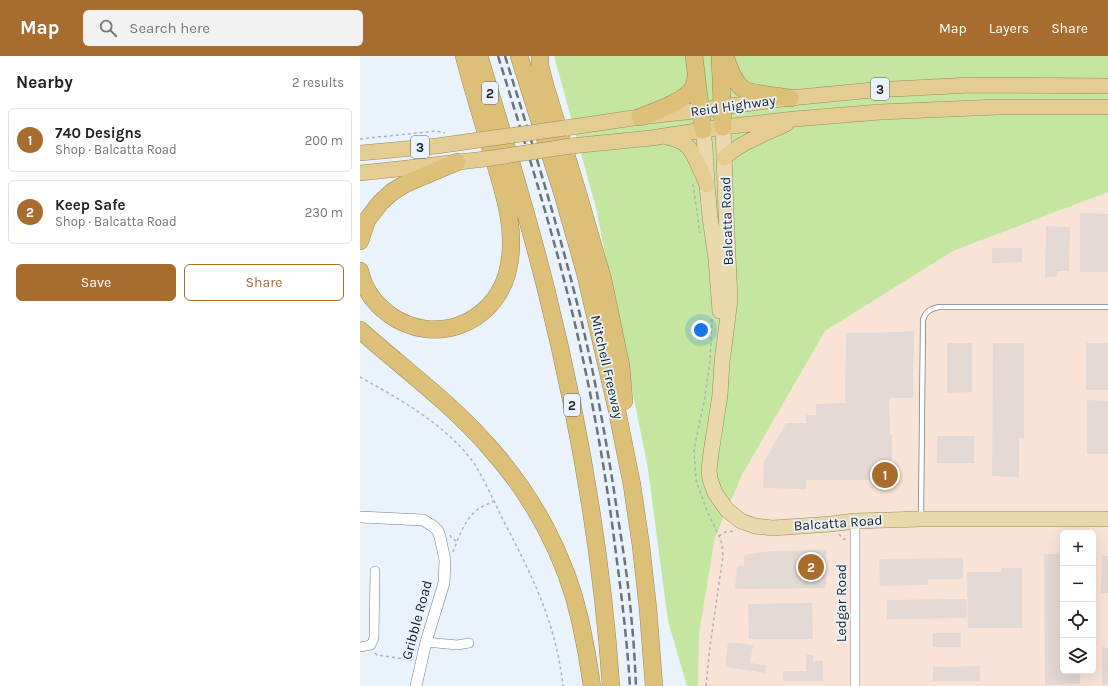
<!DOCTYPE html>
<meta charset="utf-8">
<style>
body{margin:0;font-family:Karla,sans-serif;background:#f2f2f2;color:#202124}
.controls{position:absolute;right:12px;bottom:12px;display:grid;overflow:hidden;border-radius:6px;box-shadow:0 4px 16px #0002}
.controls button{width:36px;height:36px;display:grid;place-items:center;padding:0;border:0;border-bottom:1px solid #e0e0e0;background:#fff;color:#202124;font:20px sans-serif}
.you{position:absolute;left:341px;top:274px;width:14px;height:14px;margin:-10px;border:3px solid #fff;border-radius:50%;background:#1a73e8;box-shadow:0 0 0 6px #1a73e833}
.badge{display:grid;place-items:center;width:26px;height:26px;border-radius:50%;background:#a96c2f;color:#fff;font-size:13px;font-weight:700}
.pin{position:absolute;translate:-50% -50%;border:2px solid #fff;box-shadow:0 1px 4px #0006}
.list{margin:0;padding:0;list-style:none}
h2{display:flex;justify-content:space-between;align-items:center;height:52px;margin:0;padding:0 16px;font-size:17px}
h2 small{font-size:13px;font-weight:400;color:#757577}
.list li{display:grid;grid-template-columns:26px 1fr auto;gap:12px;align-items:center;box-sizing:border-box;height:64px;margin:0 8px 8px;padding:0 8px;border:1px solid #e0e0e0;border-radius:6px}
.list b{display:block;font-size:15px;white-space:nowrap}
.list p{margin:0;font-size:13px;white-space:nowrap;color:#757577}
.list em{font-size:13px;font-style:normal;color:#757577}
.actions{display:flex;gap:8px;padding:12px 16px}
.actions a{flex:1;padding:9px 0;border:1px solid #a96c2f;border-radius:6px;text-align:center;font-size:14px;color:#a96c2f}
.actions .main{background:#a96c2f;color:#fff}
.icon{flex:none;width:22px;height:22px;fill:none;stroke:currentColor;stroke-width:2;stroke-linecap:round;stroke-linejoin:round}
.map{position:relative;flex:none;width:748px;height:630px;overflow:hidden}
header{display:flex;align-items:center;gap:24px;box-sizing:border-box;height:56px;padding:0 20px;background:#a96c2f;color:#fff}
header strong{font-size:19px}
nav{display:flex;gap:22px;margin-inline-start:auto;font-size:14px}
.search{width:280px;height:36px;background:#f2f2f2;display:flex;align-items:center;gap:10px;box-sizing:border-box;padding:0 14px;border-radius:6px;color:#757577;font-size:15px}
main{display:flex}
aside{flex:1;background:#fff}
.map>svg:first-child{display:block}
.industrial{fill:#f9e3d6;fill-rule:evenodd}
.green{fill:#c4e6a1}
.building{fill:#e4d8d4}
.lines{fill:none;stroke-linecap:round;stroke-linejoin:round}
.service-casing{stroke:#747d84;stroke-width:6}
.minor-casing{stroke:#747d84;stroke-width:10}
.tertiary-casing{stroke:#747d84;stroke-width:12}
.primary-casing{stroke:#99885a;stroke-width:16}
.trunk-casing{stroke:#99885a;stroke-width:16}
.motorway-casing{stroke:#99885a;stroke-width:18}
.path{stroke:#abb2b9;stroke-width:1.5;stroke-dasharray:3 3;stroke-linecap:butt}
.service{stroke:#fff;stroke-width:4.5}
.minor{stroke:#fff;stroke-width:9}
.tertiary{stroke:#fff;stroke-width:11}
.primary{stroke:#ebd9ae;stroke-width:15}
.trunk{stroke:#e4cc93;stroke-width:15}
.motorway{stroke:#ddc078;stroke-width:17}
.rail{stroke:#6d7277;stroke-width:2.5;stroke-dasharray:8 4;stroke-linecap:butt}
.trunk-bridge-casing{stroke:#99885a;stroke-width:16;stroke-linecap:butt}
.trunk-bridge{stroke:#e4cc93;stroke-width:15}
.labels{text-anchor:middle;dominant-baseline:central;stroke-width:3.5;stroke-linejoin:round;paint-order:stroke}
.shield{fill:#eaf3fb;stroke:#5a5f63;stroke-width:1}
.shield-label{font-size:13px;font-weight:bold;fill:#1c1f22}
.street-label{font-size:14px;fill:#1c1f22;stroke:#eaf3fb}
</style>
<header>
<strong>Map</strong>
<div class="search"><svg class="icon" aria-label="search" viewBox="0 0 24 24"><circle cx="10" cy="10" r="6"/><path d="M15 15l6 6"/></svg>Search here</div>
<nav><a>Map</a><a>Layers</a><a>Share</a></nav>
</header>
<main>
<aside>
<h2>Nearby<small>2 results</small></h2>
<ul class="list">
<li><span class="badge">1</span><div><b>740 Designs</b><p>Shop · Balcatta Road</p></div><em>200 m</em></li>
<li><span class="badge">2</span><div><b>Keep Safe</b><p>Shop · Balcatta Road</p></div><em>230 m</em></li>
</ul>
<div class="actions"><a class="main">Save</a><a>Share</a></div>
</aside>
<div class="map">
<svg width="748" height="630" viewBox="0 0 748 630">
<rect width="100%" height="100%" fill="#eaf3fb"/>
<!-- industrial -->
<path class="industrial" d="M748,136V630H338L339,578L355,481L382,419L465,275L593,195ZM703,477H733V615H703Z"/>
<!-- green -->
<path class="green" d="M194,0H748V136L593,195L465,275L382,419L355,481L339,578L338,630H327L308,565L288,413L236,152Z"/>
<!-- building -->
<path class="building" d="M720,157L748,158V216H720Z
M686,170L710,171L709,215H698L697,221H685Z
M632,192H662V206L632,207Z
M544,275H554L553,342H529L530,378H532V424H446V433L403,432L404,406L426,367H446V359H456V348L485,347L486,277L544,276Z
M587,287H612V336L587,337Z
M633,287H664V382H659V421L632,420Z
M726,287H748V334H726Z
M727,344L748,345V398H727Z
M577,380H614V407H577Z
M466,494V532L375,533L377,510H384V499L410,495Z
M684,498H703V615H720V628L685,629Z
M742,499L748,500V537H741Z
M603,502V523H568V529L520,530L519,503Z
M641,512H662V572H608L607,516H641Z
M606,543L607,562L527,563V544Z
M452,547L453,583H389L388,548Z
M573,577H601V591H573Z
M368,586L393,589L390,607L406,609L405,617L365,611Z
M742,591L748,592V629H742Z
M446,599H453V605H463V625H423V615H446Z
M620,610V625H573V611Z"/>
<g class="lines">
<!-- service casing -->
<g class="service-casing">
<path id="service" d="M561,461L563,264C566,255 570,253 579,251H748"/>
</g>
<!-- minor casing -->
<g class="minor-casing">
<path id="minor" d="M495,465V630
M66,586L97,589L109,587
M0,591L11,589L14,582L15,515"/>
</g>
<!-- tertiary casing -->
<g class="tertiary-casing">
<path id="tertiary" d="M0,461L63,464L73,470L78,475L80,481L85,504L84,527L66,586L56,630"/>
</g>
<!-- primary casing -->
<g class="primary-casing">
<path id="primary" d="M363,71L366,157L370,244L362,306L360,339L351,397L349,414L350,423L355,437L367,454L381,465L395,470L413,472L471,468L495,465L561,463H748
M343,74L345,92L347,129L350,161L356,203L360,255"/>
</g>
<!-- trunk casing -->
<g class="trunk-casing">
<path id="trunk" d="M205,72L280,61L325,56L430,42L513,34L611,29L748,30
M307,81C315,83 323,85 329,92C335,99 343,120 347,129
M211,90L291,82L363,71L435,63L520,56L638,51H748
M0,97L77,90L119,84
M364,102C381,86 405,78 426,68
M0,117L38,113L125,103"/>
</g>
<!-- motorway casing -->
<g class="motorway-casing">
<path id="motorway" d="M119,0C143,78 167,157 187,237C219,366 242,497 251,630
M159,0L203,139L225,216L256,350L272,429L281,490L288,553L294,630
M180,0V10L185,29L219,141L243,224L261,310L264,345
M334,0L343,74
M360,0L363,71
M365,0C369,11 372,23 381,31C387,38 420,40 430,42
M280,61C294,56 325,45 333,32C335,28 336,24 336,20
M0,185L7,164L20,147L32,136L45,128L97,106
M0,215C4,234 15,248 30,259C74,290 132,269 147,218C159,174 142,132 130,90C121,60 112,30 104,0
M0,274C44,313 92,348 130,392C173,440 206,501 220,564C225,586 229,608 232,630"/>
</g>
<!-- path -->
<path class="path" d="M0,83L76,75L85,77
M333,128L340,177
M0,321C41,344 85,368 114,407C125,425 134,445 143,464C172,519 196,567 203,630
M479,478L483,483H486
M90,479L92,483L97,485
M359,480L365,476L376,475
M93,496C99,481 104,464 117,454C122,450 128,448 134,445
M15,597L17,599L52,604
M346,630L350,590L361,514L363,500L362,488L359,480L347,455L336,424L334,393L344,346L350,306L352,263"/>
<!-- service -->
<use href="#service" class="service"/>
<!-- minor -->
<use href="#minor" class="minor"/>
<!-- tertiary -->
<use href="#tertiary" class="tertiary"/>
<!-- primary -->
<use href="#primary" class="primary"/>
<!-- trunk -->
<use href="#trunk" class="trunk"/>
<!-- motorway -->
<use href="#motorway" class="motorway"/>
<!-- rail -->
<path class="rail" d="M138,0C157,61 176,122 193,183C222,286 243,392 256,498C262,542 267,586 270,630
M145,0C177,103 210,207 232,312C242,362 251,412 258,462C264,498 269,533 272,569C274,589 275,610 276,630"/>
<!-- trunk-bridge casing -->
<g class="trunk-bridge-casing">
<path id="trunk-bridge" d="M119,84L205,72
M125,103L211,90"/>
</g>
<!-- trunk-bridge -->
<use href="#trunk-bridge" class="trunk-bridge"/>
</g>
<g class="labels">
<!-- shield labels -->
<g class="shield">
<rect x="511" y="22" width="18" height="22" rx="3"/>
<rect x="122" y="26" width="16" height="22" rx="3"/>
<rect x="51" y="80" width="18" height="22" rx="3"/>
<rect x="204" y="338" width="16" height="22" rx="3"/>
</g>
<g class="shield-label">
<text x="520" y="33">3</text>
<text x="130" y="37">2</text>
<text x="60" y="91">3</text>
<text x="212" y="349">2</text>
</g>
<!-- street labels -->
<g class="street-label">
<text transform="translate(373 50) rotate(-8)">Reid Highway</text>
<text transform="translate(367 165) rotate(-92)">Balcatta Road</text>
<text transform="translate(247 311) rotate(77)">Mitchell Freeway</text>
<text transform="translate(478 467) rotate(-4)">Balcatta Road</text>
<text transform="translate(481 547) rotate(-90)">Ledgar Road</text>
<text transform="translate(57 564) rotate(-75)">Gribble Road</text>
</g>
</g>
</svg>
<div class="controls">
<button>+</button>
<button>−</button>
<button><svg class="icon" aria-label="locate" viewBox="0 0 24 24"><circle cx="12" cy="12" r="6"/><path d="M12 2v4M12 18v4M2 12h4M18 12h4"/></svg></button>
<button><svg class="icon" aria-label="layers" viewBox="0 0 24 24"><path d="M12 4l9 5-9 5-9-5zM3 14l9 5 9-5"/></svg></button>
</div>
<div class="you"></div>
<div class="pin badge" style="left:525px;top:419px">1</div>
<div class="pin badge" style="left:451px;top:511px">2</div>
</div>
</main>
